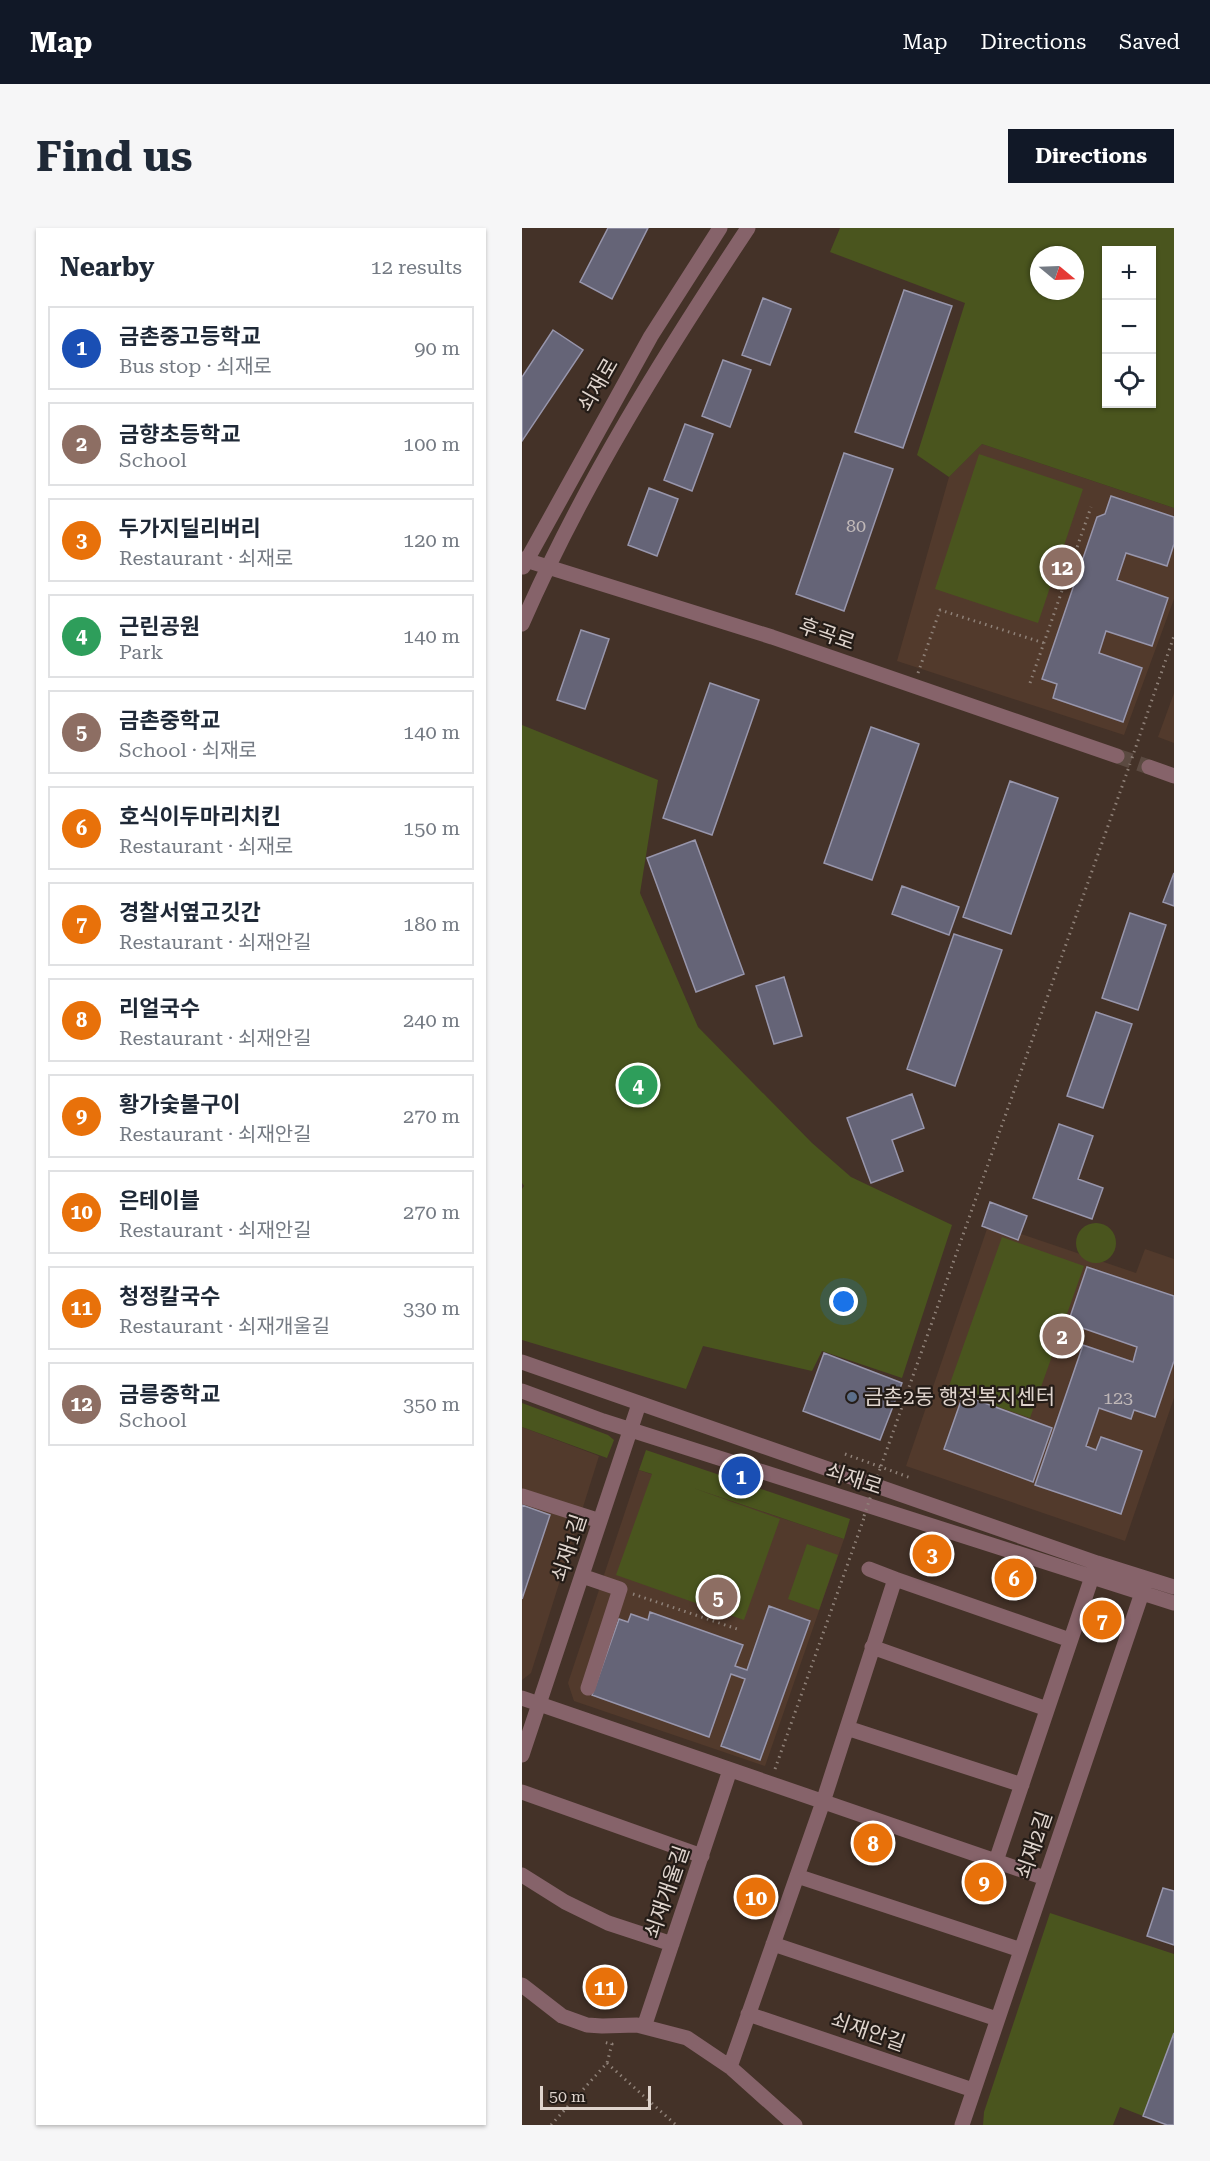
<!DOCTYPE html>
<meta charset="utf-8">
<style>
body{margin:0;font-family:"Roboto Serif","Noto Sans KR",serif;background:#f6f6f7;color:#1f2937}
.controls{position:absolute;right:18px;top:18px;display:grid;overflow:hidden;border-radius:0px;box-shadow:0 2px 4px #0004}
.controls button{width:54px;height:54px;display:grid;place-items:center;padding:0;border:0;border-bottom:2px solid #e0e1e3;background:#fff;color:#1f2937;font:30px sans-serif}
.compass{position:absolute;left:508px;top:18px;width:54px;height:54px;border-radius:50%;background:#fff;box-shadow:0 2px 4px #0004;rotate:109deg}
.scale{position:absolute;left:18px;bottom:15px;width:111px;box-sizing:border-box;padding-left:6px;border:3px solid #dfd4cd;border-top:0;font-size:16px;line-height:21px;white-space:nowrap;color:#dfd4cd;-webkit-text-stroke:4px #241c17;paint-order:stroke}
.you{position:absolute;left:322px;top:1074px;width:21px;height:21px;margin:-15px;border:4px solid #fff;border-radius:50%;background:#1a73e8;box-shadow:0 0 0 9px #1a73e833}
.badge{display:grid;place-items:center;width:39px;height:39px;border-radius:50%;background:#111827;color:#fff;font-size:20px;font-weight:700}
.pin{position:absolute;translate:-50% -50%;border:3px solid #fff;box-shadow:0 2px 6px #0006}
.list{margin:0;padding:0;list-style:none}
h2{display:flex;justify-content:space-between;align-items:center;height:78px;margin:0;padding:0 24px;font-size:26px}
h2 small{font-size:20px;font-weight:400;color:#747a83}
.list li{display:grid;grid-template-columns:39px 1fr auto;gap:18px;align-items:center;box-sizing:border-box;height:84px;margin:0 12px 12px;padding:0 12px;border:2px solid #e0e1e3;border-radius:0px}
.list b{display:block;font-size:22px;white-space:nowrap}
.list p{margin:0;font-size:20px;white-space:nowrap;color:#747a83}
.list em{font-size:20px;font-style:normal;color:#747a83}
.icon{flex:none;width:33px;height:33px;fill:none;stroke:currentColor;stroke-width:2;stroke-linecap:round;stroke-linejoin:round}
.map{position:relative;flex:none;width:652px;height:1897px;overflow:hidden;border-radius:0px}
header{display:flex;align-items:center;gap:36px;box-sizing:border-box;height:84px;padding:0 30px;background:#111827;color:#fff}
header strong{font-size:28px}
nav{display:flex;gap:33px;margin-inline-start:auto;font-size:21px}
.intro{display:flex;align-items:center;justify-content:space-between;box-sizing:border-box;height:144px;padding:0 36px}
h1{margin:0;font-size:42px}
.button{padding:15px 27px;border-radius:0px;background:#111827;color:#fff;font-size:21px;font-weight:700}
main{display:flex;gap:36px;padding:0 36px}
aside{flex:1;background:#fff;border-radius:0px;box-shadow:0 2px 4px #0004}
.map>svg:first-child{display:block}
.built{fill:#523a2c}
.green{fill:#4a551e;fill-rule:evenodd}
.building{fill:#656477;stroke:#9896ac;stroke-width:1.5}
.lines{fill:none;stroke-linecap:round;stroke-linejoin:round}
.minor-tunnel{stroke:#5b4a41;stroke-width:15;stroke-dasharray:15 8;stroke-linecap:butt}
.path{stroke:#8f8178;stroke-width:3;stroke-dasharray:1.5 4.5;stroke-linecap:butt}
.minor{stroke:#86636a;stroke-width:15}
.path-bridge{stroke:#8f8178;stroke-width:3;stroke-dasharray:1.5 4.5;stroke-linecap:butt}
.service-dot{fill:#5c6f8a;stroke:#241c17;stroke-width:2}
.labels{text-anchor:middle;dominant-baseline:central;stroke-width:4.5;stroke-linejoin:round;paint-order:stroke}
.number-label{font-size:18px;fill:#c0b8b8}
.street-label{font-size:21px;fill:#dfd4cd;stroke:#241c17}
.poi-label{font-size:21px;fill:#dfd4cd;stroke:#241c17;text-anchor:start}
</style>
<header>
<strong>Map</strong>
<nav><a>Map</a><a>Directions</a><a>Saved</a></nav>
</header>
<div class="intro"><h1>Find us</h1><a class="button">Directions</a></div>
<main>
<aside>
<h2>Nearby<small>12 results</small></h2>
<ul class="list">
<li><span class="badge" style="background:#1a4fb4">1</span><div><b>금촌중고등학교</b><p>Bus stop · 쇠재로</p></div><em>90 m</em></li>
<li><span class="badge" style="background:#8d6e63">2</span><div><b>금향초등학교</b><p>School</p></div><em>100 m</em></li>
<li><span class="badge" style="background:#e8710a">3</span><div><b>두가지딜리버리</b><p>Restaurant · 쇠재로</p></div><em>120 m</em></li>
<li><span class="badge" style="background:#2e9e5b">4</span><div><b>근린공원</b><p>Park</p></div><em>140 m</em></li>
<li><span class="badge" style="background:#8d6e63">5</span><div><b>금촌중학교</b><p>School · 쇠재로</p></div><em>140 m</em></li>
<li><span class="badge" style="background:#e8710a">6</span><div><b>호식이두마리치킨</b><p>Restaurant · 쇠재로</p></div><em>150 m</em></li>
<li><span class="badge" style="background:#e8710a">7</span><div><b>경찰서옆고깃간</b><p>Restaurant · 쇠재안길</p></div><em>180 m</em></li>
<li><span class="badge" style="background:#e8710a">8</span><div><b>리얼국수</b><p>Restaurant · 쇠재안길</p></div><em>240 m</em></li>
<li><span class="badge" style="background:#e8710a">9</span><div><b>황가숯불구이</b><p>Restaurant · 쇠재안길</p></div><em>270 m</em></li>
<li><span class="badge" style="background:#e8710a">10</span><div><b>은테이블</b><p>Restaurant · 쇠재안길</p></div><em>270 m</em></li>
<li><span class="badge" style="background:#e8710a">11</span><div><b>청정칼국수</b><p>Restaurant · 쇠재개울길</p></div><em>330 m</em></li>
<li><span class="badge" style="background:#8d6e63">12</span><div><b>금릉중학교</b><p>School</p></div><em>350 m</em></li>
</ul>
</aside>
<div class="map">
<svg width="652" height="1897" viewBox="0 0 652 1897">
<rect width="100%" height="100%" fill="#443228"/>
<!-- built -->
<path class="built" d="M460,216L652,280V371L602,507L375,433L427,249Z
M652,465V515L636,509Z
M467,995L614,1045L623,1021L652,1031V1170L603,1313L384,1238Z
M0,1199L77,1228L9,1445L0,1452Z
M117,1242L322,1311L243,1538L52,1473L46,1455Z"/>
<!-- green -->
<path class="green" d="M318,0H652V280L460,216L427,249L395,227L443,75L308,24ZM584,22H630V176H584ZM517,27H553V63H517Z
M457,226L561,261L516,395L413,361Z
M0,497L136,552L118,665L176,799L290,915L329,949L430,997L380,1150L300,1123L290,1143L181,1118L164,1161L0,1112V961L2,958L0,955Z
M554 1015a20 20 0 1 1 40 0a20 20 0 1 1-40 0Z
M480,1009L562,1038L508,1190L426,1161Z
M0,1175L86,1207L92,1212L85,1230L0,1199Z
M124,1222L328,1291L322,1311L171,1260L258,1291L222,1392L94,1347L130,1246L117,1242Z
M285,1316L316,1327L297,1382L266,1371Z
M528,1685L652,1726V1805L621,1888L598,1879L591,1897H461L462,1884Z"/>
<!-- building -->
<path class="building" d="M86,0H126L90,71L58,54Z
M382,62L430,78L381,220L333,204Z
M241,70L269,81L248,137L220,127Z
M31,102L61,122L0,213V149Z
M201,132L229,142L208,199L180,188Z
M163,196L191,206L170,263L142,252Z
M322,225L371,241L322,383L274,366Z
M127,260L156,271L135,328L106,317Z
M589,268L652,289V316L645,338L604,325L595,352L646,370L630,418L584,403L577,425L620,440L601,494L531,470L535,456L520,451L575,289L583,286Z
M59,402L87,411L63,481L35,472Z
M188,455L237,472L190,607L141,590Z
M349,499L397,516L350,652L302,635Z
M488,553L536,570L489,706L441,689Z
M173,612L222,746L174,764L125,630Z
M652,645V678L641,674Z
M380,658L437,679L427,707L370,686Z
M608,685L644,697L616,782L580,770Z
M432,706L480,722L433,858L385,841Z
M262,749L280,808L252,816L234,758Z
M574,784L610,796L581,880L545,868Z
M390,866L402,900L370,912L381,943L349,955L325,890Z
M537,896L571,908L556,951L581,960L570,991L511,970Z
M468,974L505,988L496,1012L460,998Z
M565,1039L652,1068V1133L633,1189L612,1182L609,1191L577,1180L564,1218L574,1222L579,1209L620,1223L599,1286L513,1257L561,1117L611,1134L615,1119L546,1095Z
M302,1125L380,1155L358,1212L281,1183Z
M441,1167L530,1200L511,1254L422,1221Z
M0,1277L28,1287L0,1371Z
M247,1378L288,1393L238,1532L199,1518L223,1451L209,1446L187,1509L70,1467L97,1391L106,1394L109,1386L126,1392L128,1384L221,1417L213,1438L225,1442Z
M641,1660L652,1663V1717L625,1708Z
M652,1805V1897H645L621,1888Z"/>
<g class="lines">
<!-- minor-tunnel -->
<path class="minor-tunnel" d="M595,528L627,539"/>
<!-- path -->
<path class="path" d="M396,445L418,382L522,415
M508,455L569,279
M610,530L652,408
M323,1226L389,1250
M359,1238L608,536
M111,1366L218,1402
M253,1541L342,1290
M85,1835L154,1897
M29,1897L85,1835L90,1816L81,1814"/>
<!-- minor -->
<path class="minor" d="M0,331L250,409L595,528
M1,339L129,108L198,0
M0,396C61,256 142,127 226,0
M627,539L652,548
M0,1134L575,1335L652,1359
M0,1163L81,1193L652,1375
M0,1268L78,1293
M347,1341L373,1351
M60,1348L98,1361L66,1460
M350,1419L525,1481
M0,1470L523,1650
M325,1500L500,1557
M0,1527L117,1176
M0,1564L180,1628
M474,1633L573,1340
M0,1647L43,1674L86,1695L150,1716
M275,1648L499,1722
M251,1716L475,1791
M0,1757L40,1788L65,1797L80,1798L115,1797L165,1810L208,1839L273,1897
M226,1786L451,1862
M122,1799L208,1542
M208,1839L301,1574L373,1351L548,1412
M440,1897L623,1356"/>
<!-- path-bridge -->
<path class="path-bridge" d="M342,1288L359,1238"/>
</g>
<!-- markers -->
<circle class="service-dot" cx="330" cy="1169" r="6"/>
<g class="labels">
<!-- number labels -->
<g class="number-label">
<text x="334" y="297">80</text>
<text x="596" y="1169">123</text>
</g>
<!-- street labels -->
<g class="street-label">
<text transform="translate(76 157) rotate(-60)">쇠재로</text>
<text transform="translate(305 406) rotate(19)">후곡로</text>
<text transform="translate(332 1251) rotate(18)">쇠재로</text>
<text transform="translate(47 1320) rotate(-72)">쇠재1길</text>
<text transform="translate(512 1617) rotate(-71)">쇠재2길</text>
<text transform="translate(145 1664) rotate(-71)">쇠재개울길</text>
<text transform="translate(346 1804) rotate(19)">쇠재안길</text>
</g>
<!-- poi labels -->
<g class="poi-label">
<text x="342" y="1169">금촌2동 행정복지센터</text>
</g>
</g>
</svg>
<div class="controls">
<button>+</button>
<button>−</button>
<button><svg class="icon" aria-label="locate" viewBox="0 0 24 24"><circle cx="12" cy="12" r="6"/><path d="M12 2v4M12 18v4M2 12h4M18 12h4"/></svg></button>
</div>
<svg class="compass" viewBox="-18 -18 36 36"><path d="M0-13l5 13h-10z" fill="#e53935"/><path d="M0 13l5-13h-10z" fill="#747a83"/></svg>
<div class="scale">50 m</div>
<div class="you"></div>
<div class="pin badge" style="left:219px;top:1248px;background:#1a4fb4">1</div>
<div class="pin badge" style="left:540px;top:1108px;background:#8d6e63">2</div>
<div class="pin badge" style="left:410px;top:1326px;background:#e8710a">3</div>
<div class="pin badge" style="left:116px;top:857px;background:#2e9e5b">4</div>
<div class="pin badge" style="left:196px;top:1369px;background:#8d6e63">5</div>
<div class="pin badge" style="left:492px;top:1350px;background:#e8710a">6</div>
<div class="pin badge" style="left:580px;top:1392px;background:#e8710a">7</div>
<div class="pin badge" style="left:351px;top:1615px;background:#e8710a">8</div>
<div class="pin badge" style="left:462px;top:1654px;background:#e8710a">9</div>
<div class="pin badge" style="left:234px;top:1669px;background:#e8710a">10</div>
<div class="pin badge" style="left:83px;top:1759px;background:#e8710a">11</div>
<div class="pin badge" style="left:540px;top:339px;background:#8d6e63">12</div>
</div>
</main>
